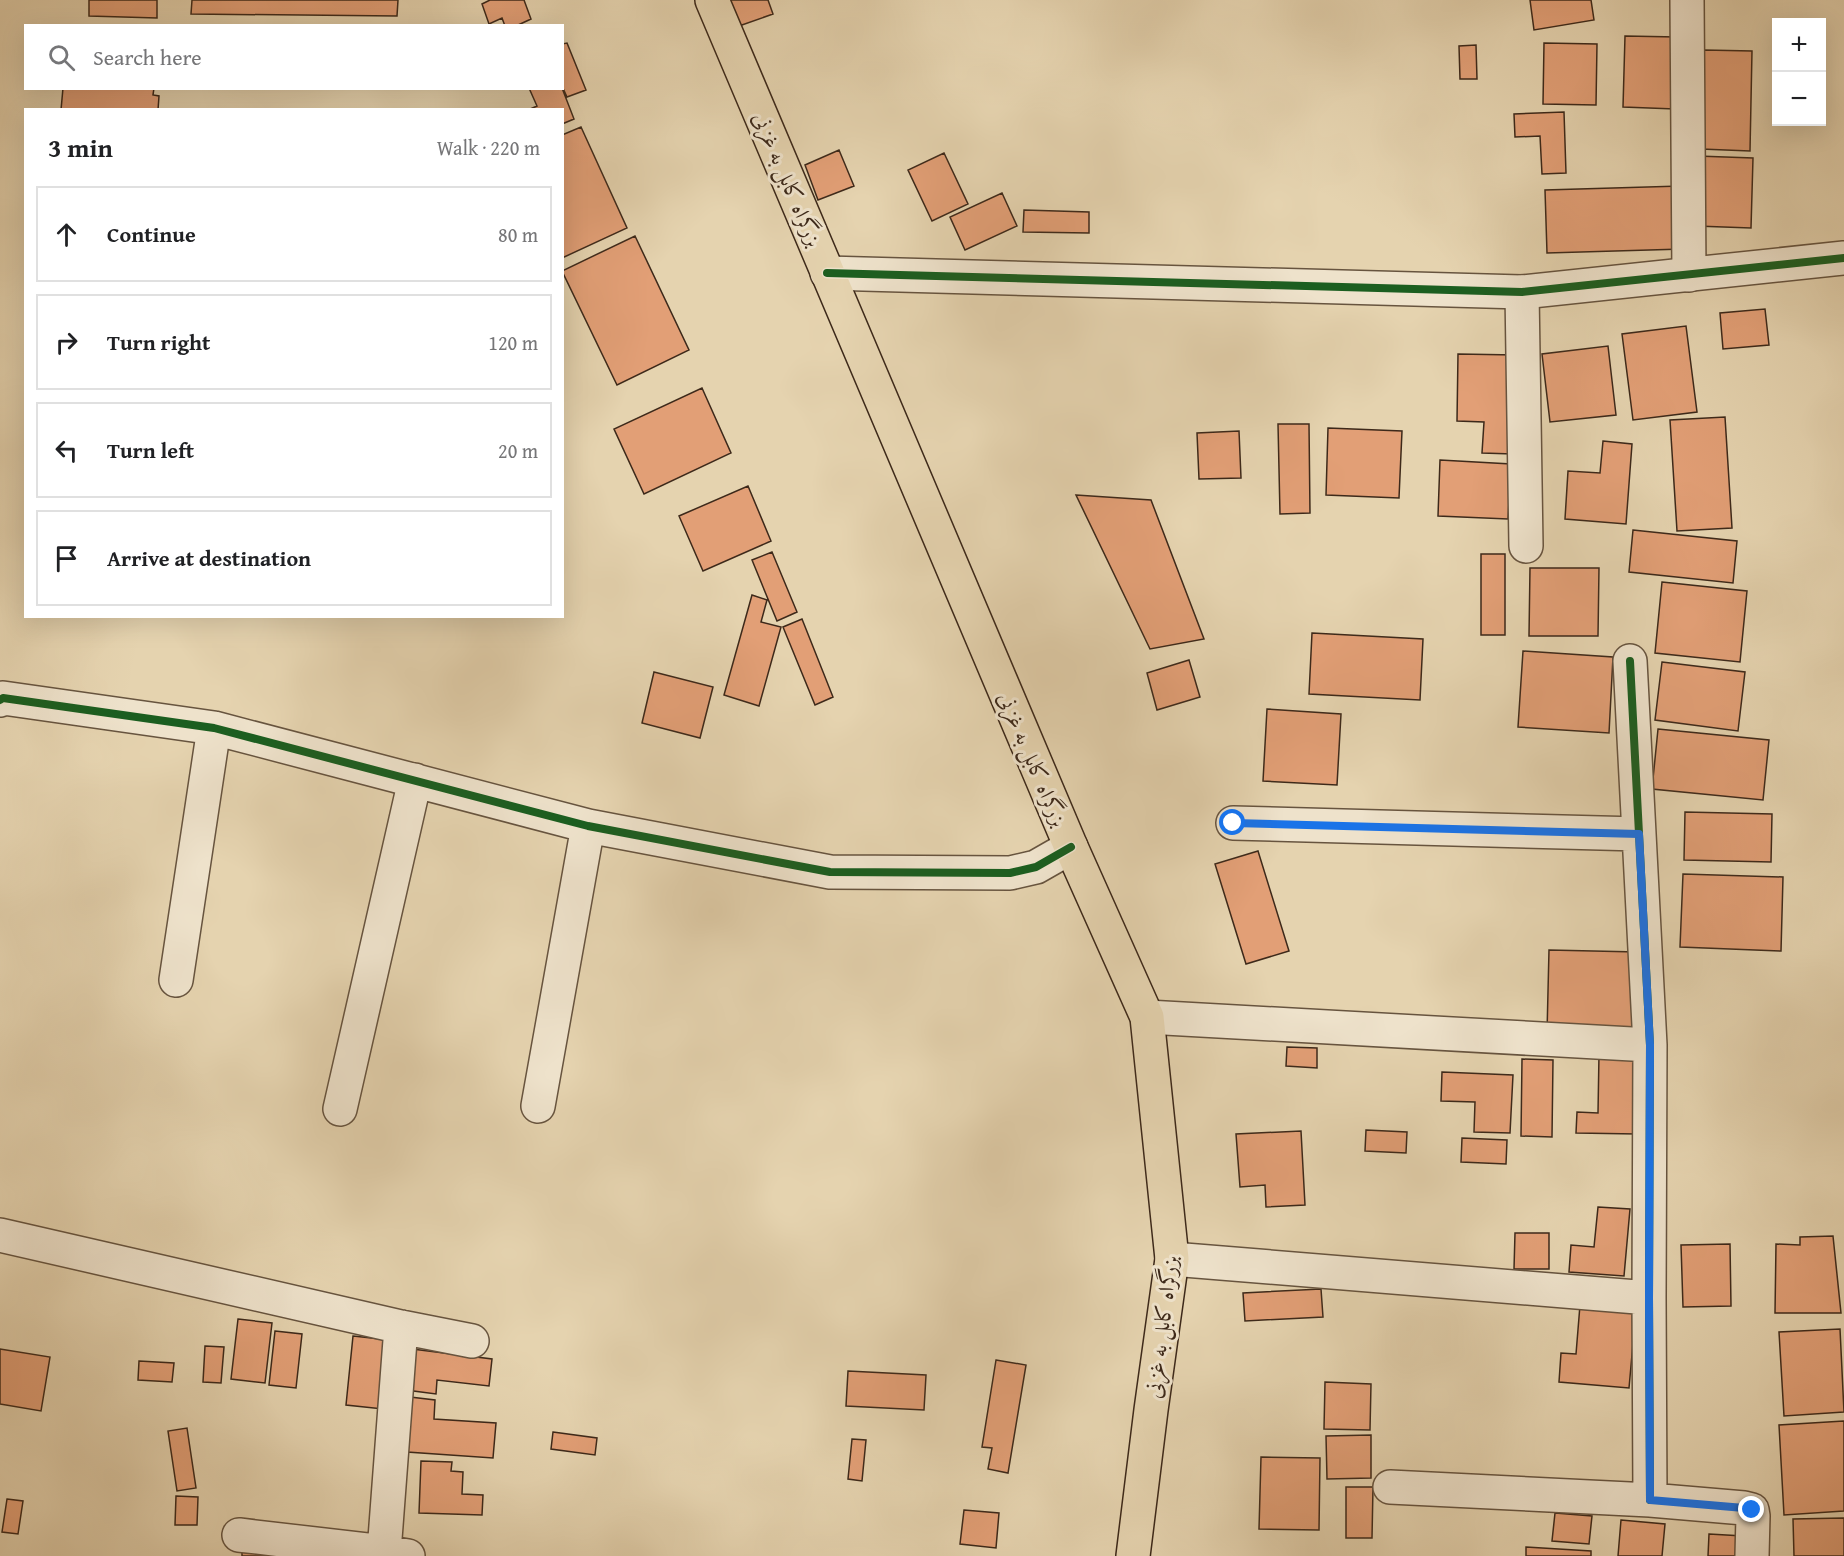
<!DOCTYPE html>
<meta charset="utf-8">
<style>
body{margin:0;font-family:"Gentium Book Plus",Amiri,serif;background:#f2f2f2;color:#202124}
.controls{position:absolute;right:18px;top:18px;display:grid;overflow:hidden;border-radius:0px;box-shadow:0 6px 24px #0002}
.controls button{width:54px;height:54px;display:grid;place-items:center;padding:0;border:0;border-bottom:2px solid #e0e0e0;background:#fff;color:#202124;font:30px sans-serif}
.stop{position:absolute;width:18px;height:18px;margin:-14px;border:4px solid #1a73e8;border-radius:50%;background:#fff}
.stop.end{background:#1a73e8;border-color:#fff;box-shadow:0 2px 6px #0008}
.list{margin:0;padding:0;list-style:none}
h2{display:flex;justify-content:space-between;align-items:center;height:78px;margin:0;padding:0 24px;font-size:26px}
h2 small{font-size:20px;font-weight:400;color:#757577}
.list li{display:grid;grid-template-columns:39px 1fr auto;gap:18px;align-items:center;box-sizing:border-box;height:96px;margin:0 12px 12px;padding:0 12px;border:2px solid #e0e0e0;border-radius:0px}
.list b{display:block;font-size:22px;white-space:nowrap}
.list em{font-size:20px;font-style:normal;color:#757577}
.icon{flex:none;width:33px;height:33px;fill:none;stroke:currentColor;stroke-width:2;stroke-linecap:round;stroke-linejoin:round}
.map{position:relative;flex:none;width:1844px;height:1556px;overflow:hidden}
.search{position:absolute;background:#fff;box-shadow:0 6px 24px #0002;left:24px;top:24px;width:540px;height:66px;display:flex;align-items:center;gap:15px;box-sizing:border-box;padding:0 21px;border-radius:0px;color:#757577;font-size:22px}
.panel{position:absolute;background:#fff;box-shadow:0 6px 24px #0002;left:24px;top:108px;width:540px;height:510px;border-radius:0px}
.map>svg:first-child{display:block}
.building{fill:#e29f76;stroke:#3d291a;stroke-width:1.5}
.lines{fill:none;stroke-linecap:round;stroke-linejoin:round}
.minor-casing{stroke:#67543f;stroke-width:36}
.tertiary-casing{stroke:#67543f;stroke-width:36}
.trunk-casing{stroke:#3d291a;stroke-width:36}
.minor{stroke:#eee2cb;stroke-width:33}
.tertiary{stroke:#eee2cb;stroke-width:33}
.trunk{stroke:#e5d3af;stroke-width:33}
.cycleway-casing{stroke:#eee2cb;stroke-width:11}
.cycleway{stroke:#1b5e20;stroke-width:8}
.route{stroke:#1a73e8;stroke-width:8}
.labels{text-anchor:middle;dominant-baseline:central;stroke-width:6;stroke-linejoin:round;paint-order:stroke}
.street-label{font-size:22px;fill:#3d291a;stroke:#eee2cb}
</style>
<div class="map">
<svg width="1844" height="1556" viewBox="0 0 1844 1556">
<rect width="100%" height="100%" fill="#e5d3af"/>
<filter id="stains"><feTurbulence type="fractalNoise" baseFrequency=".00333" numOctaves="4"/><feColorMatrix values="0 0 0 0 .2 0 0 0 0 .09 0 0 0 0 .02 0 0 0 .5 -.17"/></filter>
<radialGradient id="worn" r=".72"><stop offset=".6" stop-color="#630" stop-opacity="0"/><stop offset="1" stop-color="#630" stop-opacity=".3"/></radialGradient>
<!-- building -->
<path class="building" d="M89,0H157V18L89,16Z
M192,0H398L397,16L191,14Z
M490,0H524L531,19L516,26H505L502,18L489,24L482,4Z
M729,0H768L773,14L739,26Z
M1530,0H1591L1594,20L1534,30Z
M1625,36L1677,37L1675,109L1623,107Z
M567,43L586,90L567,97L562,86V44Z
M1544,43L1597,44L1596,105L1543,104Z
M1476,45L1477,79H1460L1459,46Z
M1704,50L1752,51L1750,151L1701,149Z
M63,88H154L153,95L159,96L158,110H61Z
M529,88H562L574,119L562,124V110H528L537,106Z
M1564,112L1566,173L1542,174L1540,136L1515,137L1514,114Z
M581,127L627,228L562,258V135Z
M839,150L854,186L818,200L805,165Z
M944,153L968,204L932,221L908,170Z
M1697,156L1753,158L1751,228L1696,226Z
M1681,186L1683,249L1547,253L1545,190Z
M1002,193L1017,226L965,250L950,217Z
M1024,210L1089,212V233L1023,232Z
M635,236L689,350L617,385L562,271Z
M1765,309L1769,345L1723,349L1720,313Z
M1686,326L1697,412L1633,420L1622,334Z
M1608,346L1616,415L1550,422L1542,354Z
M1458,354L1516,355L1513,454L1482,453L1484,422L1457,421Z
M702,388L731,453L644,494L614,429Z
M1725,417L1732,528L1677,531L1670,420Z
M1278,424H1309L1310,513L1280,514Z
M1328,428L1402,431L1399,498L1326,495Z
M1239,431L1241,478L1199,479L1197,433Z
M1603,441L1632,444L1626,524L1565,519L1568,471L1600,473Z
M1440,460L1511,464L1508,519L1438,516Z
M748,486L771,541L703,571L679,516Z
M1076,495L1151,500L1204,639L1150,649Z
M1633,530L1737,541L1733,583L1629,572Z
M772,552L797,612L777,621L752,560Z
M1481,554H1505V635H1481Z
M1530,568H1599L1598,636H1529Z
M1662,582L1747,591L1740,662L1655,653Z
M752,595L767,600L761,622L781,627L759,706L724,695Z
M802,619L833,697L815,705L783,627Z
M1312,633L1423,639L1420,700L1309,694Z
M1523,651L1613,657L1609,733L1518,727Z
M1189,660L1200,697L1157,710L1147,673Z
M1662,662L1745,672L1738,731L1655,720Z
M654,672L713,687L700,738L642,723Z
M1267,709L1341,714L1337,785L1263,781Z
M1658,729L1769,740L1763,800L1652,789Z
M1685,812L1772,814L1771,862L1684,860Z
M1258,851L1289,951L1246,964L1215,864Z
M1683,874L1783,877L1781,951L1680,947Z
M1549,950L1637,952L1636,1034L1547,1033Z
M1287,1047L1317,1048V1068L1286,1066Z
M1599,1054L1638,1055L1637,1134L1576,1133L1577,1112L1598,1113Z
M1522,1059L1553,1060L1552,1137L1521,1136Z
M1442,1072L1513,1075L1510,1133L1474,1132L1475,1102L1441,1101Z
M1366,1130L1407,1132L1406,1153L1365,1151Z
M1301,1131L1305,1205L1266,1207L1265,1185L1240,1187L1236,1134Z
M1462,1138L1507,1140L1506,1164L1461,1162Z
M1598,1207L1630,1209L1624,1276L1569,1272L1571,1245L1594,1247Z
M1515,1233H1549V1269H1514Z
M1833,1236L1841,1313H1775L1776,1244L1800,1245V1237Z
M1730,1244L1731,1306L1683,1307L1681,1245Z
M1321,1289L1323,1317L1245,1321L1243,1293Z
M1580,1305L1636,1310L1629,1388L1559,1382L1561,1353L1576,1354Z
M238,1319L272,1323L265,1383L231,1379Z
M1840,1329L1844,1412L1784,1416L1779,1332Z
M275,1331L302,1334L296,1388L269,1385Z
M353,1336L390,1340L383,1409L346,1405Z
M205,1346L224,1347L221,1383L203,1382Z
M0,1349L50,1357L41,1411L0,1404Z
M412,1349L492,1359L489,1386L437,1380L436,1394L406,1390Z
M996,1360L1026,1365L1008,1473L988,1469L992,1448L982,1447Z
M139,1361L174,1363L172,1382L138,1380Z
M848,1371L926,1375L924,1410L846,1406Z
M1325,1382L1371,1384L1370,1430L1324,1429Z
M410,1397L435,1400L434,1419L496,1423L493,1458L407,1452Z
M1844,1421V1511L1784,1515L1779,1425Z
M187,1428L196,1488L177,1491L168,1431Z
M553,1432L597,1438L595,1455L551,1449Z
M1371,1435V1478L1327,1479L1326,1436Z
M852,1439L866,1440L862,1481L848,1479Z
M1261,1457L1320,1458L1319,1530L1259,1529Z
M421,1461L452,1462L451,1471L463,1472L462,1494L483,1495L482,1515L419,1513Z
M1346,1487H1373L1372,1538H1346Z
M176,1496L198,1497L197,1525H175Z
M7,1499L23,1501L18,1534L2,1532Z
M964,1510L999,1513L996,1548L960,1544Z
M1555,1513L1592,1516L1589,1544L1552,1541Z
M1844,1518V1556H1794L1793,1519Z
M1621,1520L1665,1524L1662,1556H1618Z
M1709,1534L1743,1536L1742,1556H1708Z
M242,1546L283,1556H242Z
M1526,1547L1591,1551V1556H1526Z"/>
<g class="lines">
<!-- minor casing -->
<g class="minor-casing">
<path id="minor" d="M1687,0L1689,275
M1522,292L1526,546
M1630,661L1650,1045L1649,1298L1650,1500
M0,700L3,698L214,728L588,826L830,872L1010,873L1036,867L1071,847
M1233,823L1639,834
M176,980L214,728
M1147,1017L1650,1045
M538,1106L588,826
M340,1109L415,780
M0,1235L401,1327L472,1341
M1172,1259L1649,1298
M1390,1487L1650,1500L1744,1508L1752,1510L1753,1516L1752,1556
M239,1535L384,1552L408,1556
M384,1552L401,1327"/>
</g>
<!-- tertiary casing -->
<g class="tertiary-casing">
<path id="tertiary" d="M827,273L1522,292L1844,258"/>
</g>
<!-- trunk casing -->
<g class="trunk-casing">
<path id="trunk" d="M712,0L1071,847L1147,1017L1172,1259L1151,1410L1133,1556"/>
</g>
<!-- minor -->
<use href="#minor" class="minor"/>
<!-- tertiary -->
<use href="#tertiary" class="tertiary"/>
<!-- trunk -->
<use href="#trunk" class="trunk"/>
<!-- cycleway casing -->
<g class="cycleway-casing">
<path id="cycleway" d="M827,273L1522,292L1844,258
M1630,661L1650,1045L1649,1298L1650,1500
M0,700L3,698L214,728L588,826L830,872L1010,873L1036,867L1071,847"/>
</g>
<!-- cycleway -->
<use href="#cycleway" class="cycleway"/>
</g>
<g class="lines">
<!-- route -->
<path class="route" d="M1233,823L1639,834L1650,1045L1649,1298L1650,1500L1744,1508L1752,1510"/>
</g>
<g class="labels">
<!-- street labels -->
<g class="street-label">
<text transform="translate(788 179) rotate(67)">بزرگراه کابل به غزنی</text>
<text transform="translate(1033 759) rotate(67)">بزرگراه کابل به غزنی</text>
<text transform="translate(1161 1327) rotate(-83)">بزرگراه کابل به غزنی</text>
</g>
</g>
<rect width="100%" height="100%" filter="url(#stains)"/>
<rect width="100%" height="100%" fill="url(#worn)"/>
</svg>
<div class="controls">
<button>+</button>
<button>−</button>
</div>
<div class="stop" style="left:1233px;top:823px"></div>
<div class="stop end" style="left:1752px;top:1510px"></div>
<div class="search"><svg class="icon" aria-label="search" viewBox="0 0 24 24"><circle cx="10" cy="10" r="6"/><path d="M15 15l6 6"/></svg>Search here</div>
<section class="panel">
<h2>3 min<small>Walk · 220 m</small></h2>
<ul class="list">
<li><svg class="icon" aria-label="ahead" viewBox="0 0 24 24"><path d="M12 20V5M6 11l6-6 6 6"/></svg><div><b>Continue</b></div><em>80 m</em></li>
<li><svg class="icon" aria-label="right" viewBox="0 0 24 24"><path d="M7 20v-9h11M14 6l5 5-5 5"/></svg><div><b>Turn right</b></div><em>120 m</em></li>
<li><svg class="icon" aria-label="left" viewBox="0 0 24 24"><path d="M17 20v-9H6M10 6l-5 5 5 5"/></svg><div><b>Turn left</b></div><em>20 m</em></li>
<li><svg class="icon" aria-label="arrive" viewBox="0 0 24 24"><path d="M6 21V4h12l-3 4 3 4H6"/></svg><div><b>Arrive at destination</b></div></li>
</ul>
</section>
</div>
